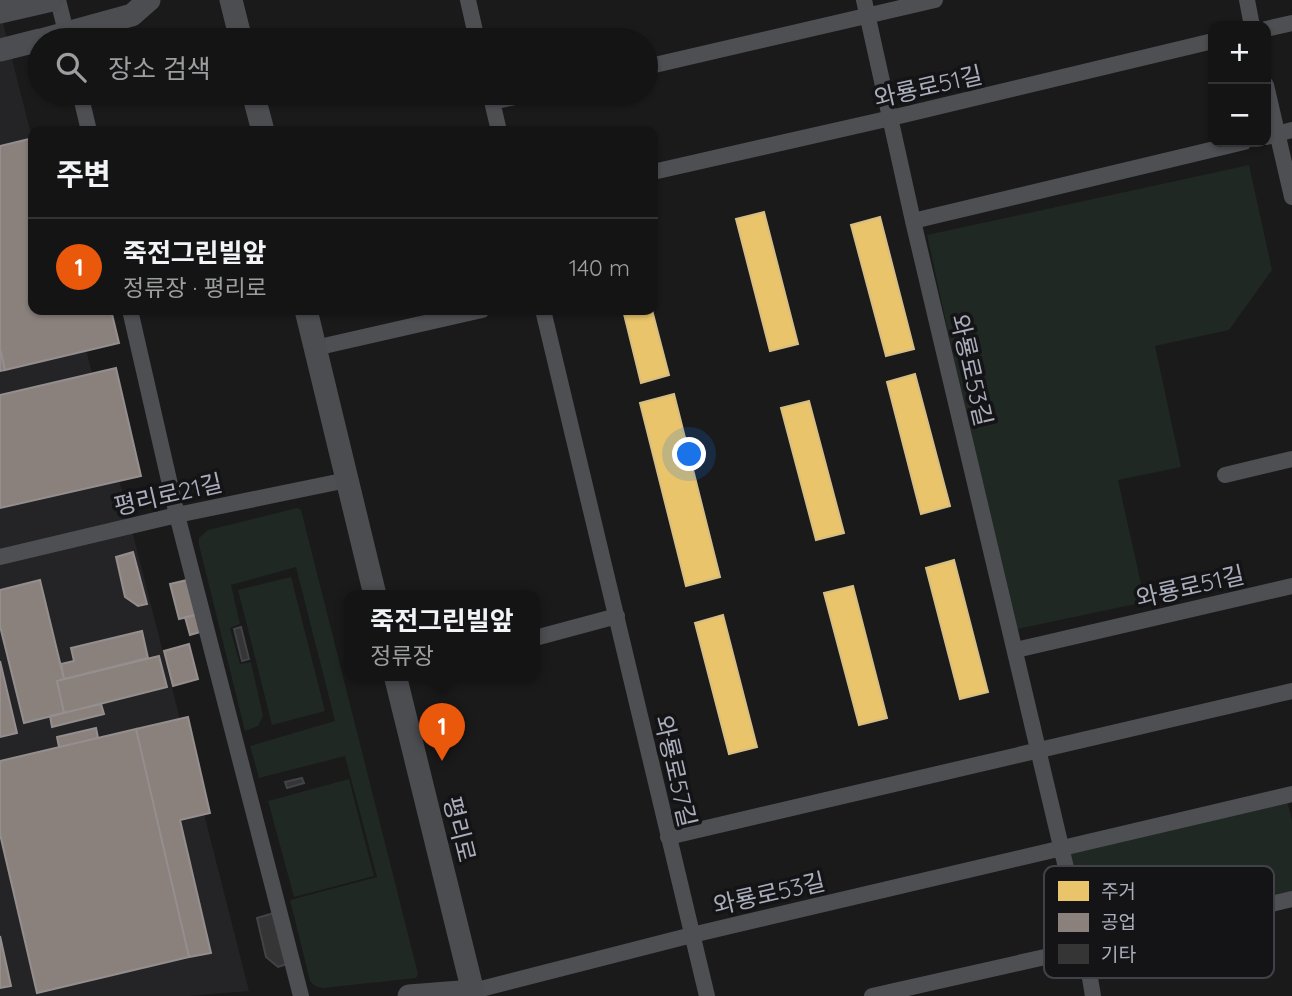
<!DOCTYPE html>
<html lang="ko">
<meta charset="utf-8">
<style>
body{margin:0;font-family:Quicksand,"Noto Sans KR",sans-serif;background:#1d1d1d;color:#f1f3f6}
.controls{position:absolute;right:21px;top:21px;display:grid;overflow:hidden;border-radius:14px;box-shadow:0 2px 5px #0004}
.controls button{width:63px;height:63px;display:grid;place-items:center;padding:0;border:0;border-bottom:2px solid #333334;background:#141414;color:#f1f3f6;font:35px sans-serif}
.you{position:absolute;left:690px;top:455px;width:24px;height:24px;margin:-18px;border:5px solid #fff;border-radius:50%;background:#1a73e8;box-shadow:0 0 0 10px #1a73e833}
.badge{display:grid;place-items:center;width:46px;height:46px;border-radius:50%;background:#ea580c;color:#fff;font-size:23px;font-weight:700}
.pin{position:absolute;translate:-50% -58px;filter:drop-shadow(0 2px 4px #0008)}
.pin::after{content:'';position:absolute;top:37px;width:24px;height:21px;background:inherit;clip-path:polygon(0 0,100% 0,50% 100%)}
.popup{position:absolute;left:344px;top:590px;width:196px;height:91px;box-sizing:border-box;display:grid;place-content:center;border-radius:14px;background:#141414;filter:drop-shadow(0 2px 5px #0005);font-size:23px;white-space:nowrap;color:#9d9ea0}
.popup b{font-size:26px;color:#f1f3f6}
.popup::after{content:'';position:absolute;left:50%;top:100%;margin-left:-14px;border:14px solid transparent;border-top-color:#141414}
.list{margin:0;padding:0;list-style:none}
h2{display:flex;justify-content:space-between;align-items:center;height:91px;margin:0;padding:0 28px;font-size:30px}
h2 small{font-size:23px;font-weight:400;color:#9d9ea0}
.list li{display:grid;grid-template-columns:46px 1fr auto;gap:21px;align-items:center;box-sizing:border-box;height:98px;padding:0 28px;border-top:2px solid #333334}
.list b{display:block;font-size:26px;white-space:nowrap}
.list p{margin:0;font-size:23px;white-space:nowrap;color:#9d9ea0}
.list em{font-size:23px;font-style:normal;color:#9d9ea0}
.icon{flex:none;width:38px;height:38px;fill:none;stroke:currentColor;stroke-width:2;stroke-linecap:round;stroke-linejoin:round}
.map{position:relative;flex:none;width:1292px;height:996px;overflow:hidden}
.search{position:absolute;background:#141414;box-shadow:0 2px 5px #0004;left:28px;top:28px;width:630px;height:77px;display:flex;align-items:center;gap:18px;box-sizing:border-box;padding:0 24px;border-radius:38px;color:#9d9ea0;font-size:26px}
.panel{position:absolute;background:#141414;box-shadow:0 2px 5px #0004;left:28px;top:126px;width:630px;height:189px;border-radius:14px}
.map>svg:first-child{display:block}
.built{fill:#242426}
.green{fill:#1f2822}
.homes{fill:#e9c46a;stroke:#d6bd83;stroke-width:2}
.industry{fill:#8a817c;stroke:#948e8f;stroke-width:2}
.building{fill:#353536;stroke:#424346;stroke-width:2}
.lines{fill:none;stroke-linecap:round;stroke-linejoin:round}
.street{stroke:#4e4f53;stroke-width:16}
.secondary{stroke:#4c4d51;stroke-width:23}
.labels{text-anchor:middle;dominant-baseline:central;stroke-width:7;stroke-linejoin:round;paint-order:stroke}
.street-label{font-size:24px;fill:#aaadbc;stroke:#141416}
.key{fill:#141416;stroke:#414248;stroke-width:2}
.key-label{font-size:19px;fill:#aaadbc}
</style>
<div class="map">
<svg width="1292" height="996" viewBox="0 0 1292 996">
<rect width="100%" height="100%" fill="#1a1a1a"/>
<!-- built -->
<path class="built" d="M0,11L33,142V310H76L249,991L188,996H0Z"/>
<!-- green -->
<path class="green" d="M1249,165L1272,270L1229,330L1155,346L1181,467L1118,480L1145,602L1013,630L927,235Z
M297,508L301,510L418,974L416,978L323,988L315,986L310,981L290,900L377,877L345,756L259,778L250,746L335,721L296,567L231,585L240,624L230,628L240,664L251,662L263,716L258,726L245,731L199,545V538L208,530Z
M291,577L325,711L272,725L238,590Z
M349,779L374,876L294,897L268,801Z
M1286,797L1292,820V897L1092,945L1069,848Z"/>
<!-- homes -->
<path class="homes" d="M764,212L798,344L770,351L736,219Z
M880,217L914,349L886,356L851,225Z
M623,310H652L669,375L641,383Z
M915,374L950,506L921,514L887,382Z
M674,394L720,577L686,586L640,403Z
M809,401L844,533L816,540L781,408Z
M954,560L988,692L960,699L926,568Z
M853,586L887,718L859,725L824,593Z
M723,615L757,747L729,754L695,623Z"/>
<!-- industry -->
<path class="industry" d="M33,138V310H111L119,343L5,370L0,348V146Z
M0,348L5,370L0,371Z
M116,368L141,476L0,508V395Z
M133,552L147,604L138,606L125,597L116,557Z
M40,580L64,679L57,681L64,713L24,723L0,626V590Z
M187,580L196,615L179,619L170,584Z
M196,615L200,632L190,635L185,617Z
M142,631L148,658L64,679L61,664L74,661L71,648Z
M189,644L198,679L173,686L164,651Z
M159,656L167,687L64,713L57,681Z
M0,661L17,733L0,737Z
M101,704L104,714L52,727L50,716Z
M188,717L210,813L180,820L211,953L189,957L136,729Z
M96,728L98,738L59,747L57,737Z
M136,729L189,957L37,993L0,834V761Z
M0,936L11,986L0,988Z"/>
<!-- building -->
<path class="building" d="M241,627L249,659L242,661L234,629Z
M302,778L304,783L287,788L285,782Z
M274,913L287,964L278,967L266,957L257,918Z"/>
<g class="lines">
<!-- street -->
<path class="street" d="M58,0L68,40
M468,0L477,40
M864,0L913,221L1085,948L1093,996
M1247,0L1252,26
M1266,29L1292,23
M646,67L935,0
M1266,85L1292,197
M80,93L89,131
M490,93L499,131
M492,102L533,93
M1266,137L1292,130
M653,172L891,118L1213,41
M913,221L1244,142
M130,310L177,515L301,996
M543,310L707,996
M315,348L482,310
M1225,475L1292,459
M0,557L177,515L347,480
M535,638L617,616
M1016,650L1292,586
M668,837L1292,691
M473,991L692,935L1292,794
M872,996L1085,948L1292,899"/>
<!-- secondary -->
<path class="secondary" d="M231,0L241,40
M0,12L52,0
M41,40L132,15L149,0
M0,50L40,40
M253,93L263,131
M306,310L375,595
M395,675L474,996
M409,996L473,991"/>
</g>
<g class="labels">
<!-- street labels -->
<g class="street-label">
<text transform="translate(928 86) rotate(-13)">와룡로51길</text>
<text transform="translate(972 370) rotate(77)">와룡로53길</text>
<text transform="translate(168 494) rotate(-13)">평리로21길</text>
<text transform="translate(1190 586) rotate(-13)">와룡로51길</text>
<text transform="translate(676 771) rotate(77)">와룡로57길</text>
<text transform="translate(460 829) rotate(76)">평리로</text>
<text transform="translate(769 893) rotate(-13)">와룡로53길</text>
</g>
</g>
<!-- legend -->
<rect x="1044" y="866" width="230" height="112" rx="10" class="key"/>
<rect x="1058" y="881" width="31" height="20" fill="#e9c46a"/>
<rect x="1058" y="913" width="31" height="19" fill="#8a817c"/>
<rect x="1058" y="944" width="31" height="20" fill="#353536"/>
<g class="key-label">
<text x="1101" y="898">주거</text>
<text x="1101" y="929">공업</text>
<text x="1101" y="961">기타</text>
</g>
</svg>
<div class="controls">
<button>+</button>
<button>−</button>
</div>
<div class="you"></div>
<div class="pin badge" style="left:442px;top:761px">1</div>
<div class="popup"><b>죽전그린빌앞</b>정류장</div>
<div class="search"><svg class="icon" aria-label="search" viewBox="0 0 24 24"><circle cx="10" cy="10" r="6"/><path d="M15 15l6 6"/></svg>장소 검색</div>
<section class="panel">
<h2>주변<small></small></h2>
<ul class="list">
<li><span class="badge">1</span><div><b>죽전그린빌앞</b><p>정류장 · 평리로</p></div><em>140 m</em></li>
</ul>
</section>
</div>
